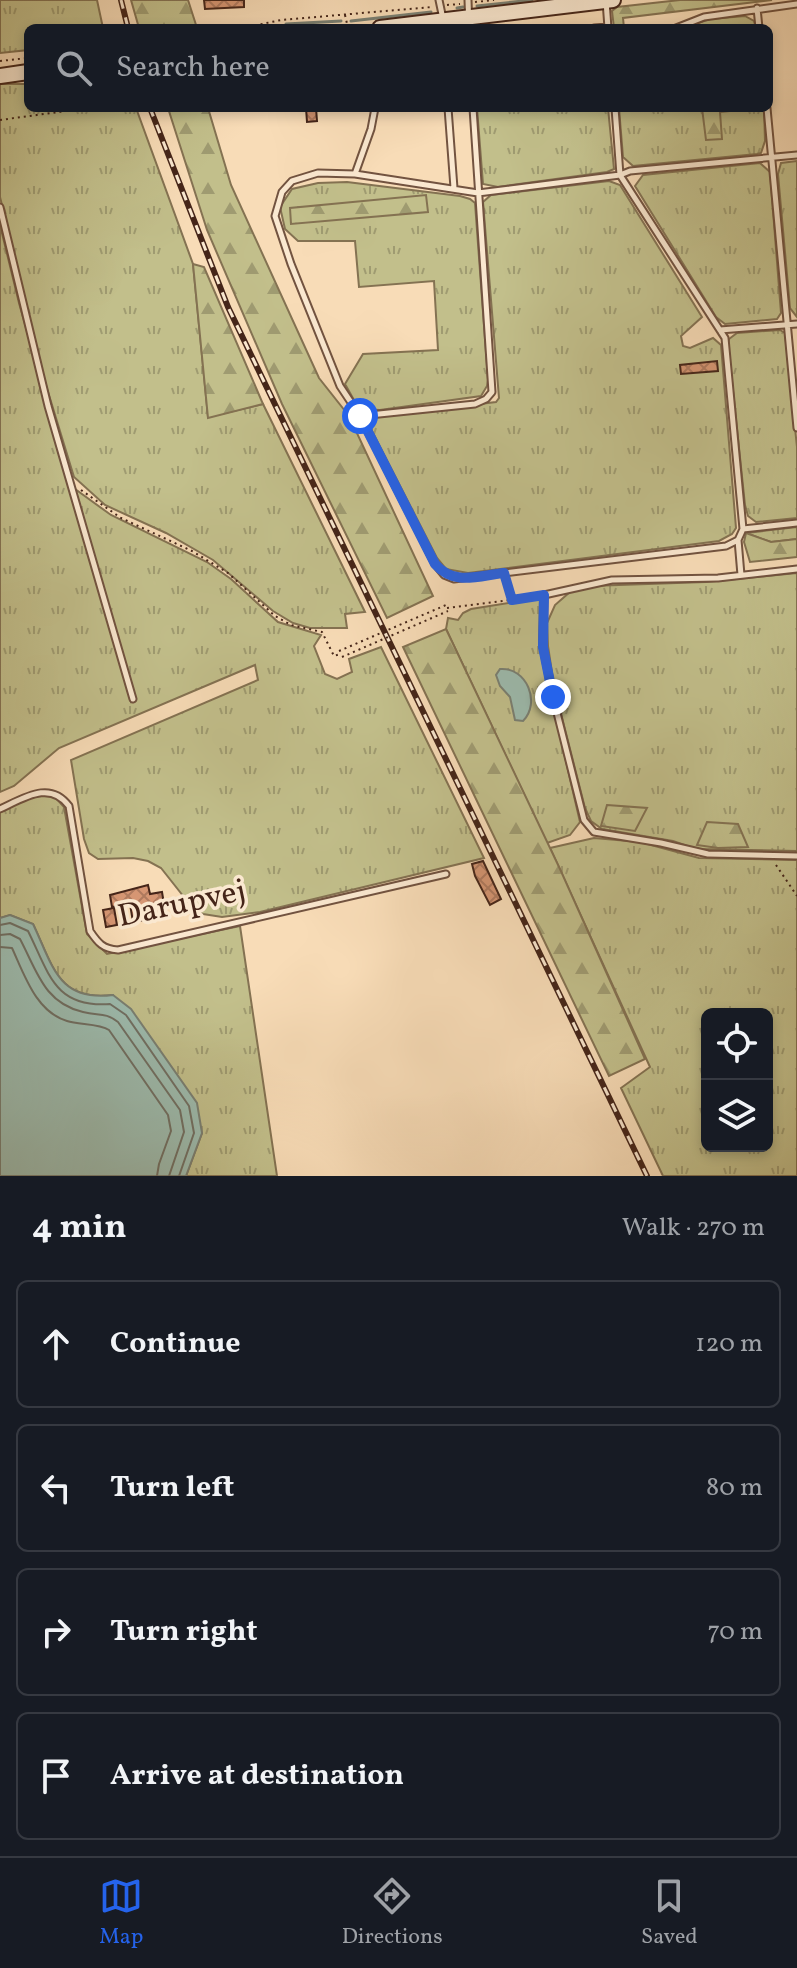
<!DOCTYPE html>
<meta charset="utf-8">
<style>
body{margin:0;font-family:Vollkorn,serif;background:#242831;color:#f1f3f6}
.controls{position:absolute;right:24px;bottom:24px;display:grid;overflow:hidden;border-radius:12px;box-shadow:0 4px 12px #0003}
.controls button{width:72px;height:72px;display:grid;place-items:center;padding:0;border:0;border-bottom:2px solid #363941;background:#171b24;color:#f1f3f6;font:40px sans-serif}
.stop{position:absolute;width:24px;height:24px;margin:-18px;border:6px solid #2563eb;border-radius:50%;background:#fff}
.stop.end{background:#2563eb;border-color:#fff;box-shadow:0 2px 8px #0008}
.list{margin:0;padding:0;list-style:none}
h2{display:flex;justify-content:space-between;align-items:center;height:104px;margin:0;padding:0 32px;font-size:34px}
h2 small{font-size:26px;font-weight:400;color:#9ea1a6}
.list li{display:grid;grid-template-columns:52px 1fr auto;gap:24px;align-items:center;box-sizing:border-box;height:128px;margin:0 16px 16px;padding:0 16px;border:2px solid #363941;border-radius:12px}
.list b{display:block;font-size:30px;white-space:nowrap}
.list em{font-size:26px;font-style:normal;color:#9ea1a6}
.icon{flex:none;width:44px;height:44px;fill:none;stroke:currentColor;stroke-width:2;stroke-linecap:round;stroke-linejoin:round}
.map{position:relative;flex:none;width:797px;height:1176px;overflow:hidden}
.search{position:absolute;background:#171b24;box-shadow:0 4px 12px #0003;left:24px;right:24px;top:24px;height:88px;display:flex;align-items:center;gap:20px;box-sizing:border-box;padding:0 28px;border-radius:12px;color:#9ea1a6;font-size:30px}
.sheet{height:680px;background:#171b24}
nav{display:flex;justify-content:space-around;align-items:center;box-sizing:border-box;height:112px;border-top:2px solid #363941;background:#171b24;font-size:22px;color:#9ea1a6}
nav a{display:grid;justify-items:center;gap:4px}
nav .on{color:#2563eb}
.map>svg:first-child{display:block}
.grass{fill:url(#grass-tufts);stroke:#847252;stroke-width:2;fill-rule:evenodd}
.forest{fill:url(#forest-firs);stroke:#847252;stroke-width:2}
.water{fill:#9dbcaf;stroke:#7a8073;stroke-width:2}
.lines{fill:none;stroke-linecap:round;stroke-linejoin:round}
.shore{stroke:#717064;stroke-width:2}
.stream{stroke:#7a8073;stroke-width:3}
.building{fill:url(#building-cross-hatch);stroke:#452519;stroke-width:2}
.lane-casing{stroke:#725340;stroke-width:9}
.secondary-casing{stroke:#452519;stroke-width:18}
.path{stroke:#452519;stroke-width:2;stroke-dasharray:2 4;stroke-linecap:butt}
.lane{stroke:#fae8d0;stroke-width:5}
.secondary{stroke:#fae8d0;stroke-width:14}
.rail-casing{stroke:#452519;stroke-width:6}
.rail{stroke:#fae8d0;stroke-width:3;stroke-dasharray:9;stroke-linecap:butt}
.path-bridge{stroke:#452519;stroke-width:2;stroke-dasharray:2 4;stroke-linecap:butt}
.route{stroke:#2563eb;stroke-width:10}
.labels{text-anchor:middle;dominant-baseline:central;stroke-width:7;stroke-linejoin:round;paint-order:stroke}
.street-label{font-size:32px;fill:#452519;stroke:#fae8d0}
</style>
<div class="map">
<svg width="797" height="1176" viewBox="0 0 797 1176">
<defs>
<pattern id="grass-tufts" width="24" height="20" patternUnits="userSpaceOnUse" patternTransform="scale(2)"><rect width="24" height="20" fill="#c2bf8b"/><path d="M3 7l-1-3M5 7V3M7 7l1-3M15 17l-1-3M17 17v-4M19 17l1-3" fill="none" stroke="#9f9b71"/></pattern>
<pattern id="forest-firs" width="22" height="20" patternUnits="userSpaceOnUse" patternTransform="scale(2)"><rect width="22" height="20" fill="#c2bf8b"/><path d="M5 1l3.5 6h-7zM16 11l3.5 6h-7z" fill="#9f9b71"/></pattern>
<pattern id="building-cross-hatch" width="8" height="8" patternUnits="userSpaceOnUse" patternTransform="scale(2)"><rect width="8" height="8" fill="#d69673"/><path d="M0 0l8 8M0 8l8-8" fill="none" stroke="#af7a5e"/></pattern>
</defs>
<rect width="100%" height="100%" fill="#f8dcb7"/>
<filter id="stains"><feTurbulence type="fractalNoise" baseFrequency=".0025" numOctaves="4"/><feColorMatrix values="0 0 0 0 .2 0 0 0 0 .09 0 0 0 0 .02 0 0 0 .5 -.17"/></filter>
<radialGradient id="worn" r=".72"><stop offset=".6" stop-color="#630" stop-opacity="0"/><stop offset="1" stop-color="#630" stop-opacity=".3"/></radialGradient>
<!-- grass -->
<path class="grass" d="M0,0H97L103,28H28V50L0,53Z
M745,16L754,21L756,28H683L710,19Z
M0,84H28V108H136L193,264L208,417L263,404L365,612L345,614L347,628H310L293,623L273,611L213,560L166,533L105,505L74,477L45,382L0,197Z
M477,108H608L614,169L607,172L498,187L483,184Z
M619,108H764L765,141L761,153L757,154L633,166L623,157Z
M797,161V317L790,308L778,174L781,163Z
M760,163L770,172L781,313L777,319L725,324L716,317L635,186L643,175Z
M609,181L620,185L702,317L681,336L683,346L690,348L713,338L721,345L736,528L732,534L719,541L468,573L446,569L437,558L372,431L370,421L379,416L496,402L499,398L483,202L491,195Z
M347,182L460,196L470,199L475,203L488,380L487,386L481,396L380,410L359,409L345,384L363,354L438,350L434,281L359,287L355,241H298L285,229L280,207L292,189L318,183Z
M0,225L19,303L131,702L135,700L75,489L111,515L207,562L231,579L278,622L321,635L314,646L325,674L337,679L352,672L349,659L381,647L484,858L260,912L222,917L203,914L195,911L161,868L148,861L133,858L98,859L89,853L84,839L71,760L258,680L255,665L59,748L14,786L0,792Z
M780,330L785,333L797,447V518L756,522L748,516L745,505L728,343L729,339L737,333Z
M797,527V539L771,542L746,533Z
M797,573V851L696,849L673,841L602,829L591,821L585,808L554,686L548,646L547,623L555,605L570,592L590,586L706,582Z
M540,598L539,645L580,822L570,835L547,843L446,629L448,618L458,620L463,613L471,609Z
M36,793L55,797L64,807L87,934L107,954L240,926L277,1176H186L202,1133L113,995C58,1002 53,966 33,924L10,915L0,918V809Z
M594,838L640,842L699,858L797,860V1176H663L621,1088L650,1067L550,848ZM707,1014H767V1146H707Z"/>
<!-- forest -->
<path class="forest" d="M131,0H188L197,28H139Z
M680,0H772L623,18L624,28H614L612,11L617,7Z
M168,108H208L231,185L319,378L349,416L433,596L387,618L282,404L207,230Z
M702,108H749V109L720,112L722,139L706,140Z
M426,195L428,212L291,224L290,208Z
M193,264L204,267L263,404L208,418Z
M746,533L771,542L797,539V557L750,562L744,542Z
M446,629L560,869L645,1059L609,1076L403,647Z
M607,805L647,808L635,831L601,826Z
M707,822L738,824L748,847L718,848L697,845Z"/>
<!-- water -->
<path class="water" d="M500,669C527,667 541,703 523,721L515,720L510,697L500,686L496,675Z
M10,915L33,924C53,966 58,1002 113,995L131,1009L197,1103L202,1133L186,1176H0V918Z"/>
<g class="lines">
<!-- shore -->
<path class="shore" d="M0,925L10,923L28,931C49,973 54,1008 110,1004L126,1015L189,1106L194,1133L179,1176
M0,935L10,934L20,939C37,971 44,1003 83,1012C99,1016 105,1012 118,1022L180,1110L184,1132L169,1176
M0,947L12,948C24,974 36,1012 67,1021C79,1025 99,1023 109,1030L168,1115L171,1131L159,1164L157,1176"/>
<!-- stream -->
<path class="stream" d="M477,6L532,0
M457,8L463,7
M351,21L431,12
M286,24L341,21"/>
</g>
<!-- building -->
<path class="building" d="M204,0H244V7L205,9Z
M306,108H316L317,121L307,122Z
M717,361L718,371L681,374L680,365Z
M483,861L501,899L490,905L475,876L472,864Z
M148,885L150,894L162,892L166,916L133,922L130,904L112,907L110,895Z
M114,908L117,925L106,927L103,910Z"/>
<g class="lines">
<!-- lane casing -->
<g class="lane-casing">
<path id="lane" d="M439,0L443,19
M468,0L469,28
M606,1L608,28
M757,8L759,28
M594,28L607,27
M676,28L704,17L797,4
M448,108L454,188
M615,108L620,175L725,338L743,529L738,540L726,546L454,579L444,575L435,564L360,416L340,386L291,264L275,216L282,192L292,181L318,173L355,174L478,193L620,175L630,171L797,155
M767,108L797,428
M355,174L371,129L375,108
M0,207L48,406L133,699
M720,330L797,324
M360,416L475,404L486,399L492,392L473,108
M743,529L797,523
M738,540L741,575
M797,569L718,578L612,580L544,595L543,647L553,697L584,820L594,832L661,843L708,854L797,856
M0,809C24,798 50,780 69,806L90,931C98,943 103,949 118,950L446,874"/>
</g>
<!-- secondary casing -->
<g class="secondary-casing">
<path id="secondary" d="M380,28L613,0
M0,76L28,72"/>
</g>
<!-- path -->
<path class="path" d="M475,2L494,0
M447,5L460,4
M345,15L348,28
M243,28L281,20L432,7
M0,61L28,58
M0,120L88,108
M81,490L121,518L192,551L228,573L275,616L291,625L322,632L334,656L340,654
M506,582L512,599
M447,608L535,597
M776,865L797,896"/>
<!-- lane -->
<use href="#lane" class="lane"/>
<!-- secondary -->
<use href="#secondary" class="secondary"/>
<!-- rail casing -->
<g class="rail-casing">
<path id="rail" d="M121,0L128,28
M150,108L228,307L647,1176"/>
</g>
<!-- rail -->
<use href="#rail" class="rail"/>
<!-- path-bridge -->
<path class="path-bridge" d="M339,651L446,605
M342,657L448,611"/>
</g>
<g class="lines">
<!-- route -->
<path class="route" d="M360,416L435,564C454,586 477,576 504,573L512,600L544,595L543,647L553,697"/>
</g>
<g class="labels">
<!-- street labels -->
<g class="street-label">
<text transform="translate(182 905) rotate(-12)">Darupvej</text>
</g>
</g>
<rect width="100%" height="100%" filter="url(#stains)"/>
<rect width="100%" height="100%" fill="url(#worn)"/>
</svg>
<div class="controls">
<button><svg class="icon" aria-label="locate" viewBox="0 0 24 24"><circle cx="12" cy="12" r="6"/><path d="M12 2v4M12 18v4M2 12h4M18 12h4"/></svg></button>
<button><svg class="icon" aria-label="layers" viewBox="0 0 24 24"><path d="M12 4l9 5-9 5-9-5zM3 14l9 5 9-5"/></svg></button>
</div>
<div class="stop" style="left:360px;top:416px"></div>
<div class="stop end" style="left:553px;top:697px"></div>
<div class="search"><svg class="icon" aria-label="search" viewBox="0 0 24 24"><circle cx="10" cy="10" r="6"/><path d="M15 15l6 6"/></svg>Search here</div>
</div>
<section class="sheet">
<h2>4 min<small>Walk · 270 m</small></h2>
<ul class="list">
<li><svg class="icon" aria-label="ahead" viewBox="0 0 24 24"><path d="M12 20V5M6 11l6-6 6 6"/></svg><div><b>Continue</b></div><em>120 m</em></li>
<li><svg class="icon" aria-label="left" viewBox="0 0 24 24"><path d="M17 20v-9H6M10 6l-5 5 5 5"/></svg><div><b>Turn left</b></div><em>80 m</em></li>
<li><svg class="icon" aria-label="right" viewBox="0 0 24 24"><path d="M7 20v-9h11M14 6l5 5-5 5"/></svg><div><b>Turn right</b></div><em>70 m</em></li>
<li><svg class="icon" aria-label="arrive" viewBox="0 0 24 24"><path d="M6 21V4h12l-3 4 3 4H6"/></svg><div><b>Arrive at destination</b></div></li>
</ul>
</section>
<nav>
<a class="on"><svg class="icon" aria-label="map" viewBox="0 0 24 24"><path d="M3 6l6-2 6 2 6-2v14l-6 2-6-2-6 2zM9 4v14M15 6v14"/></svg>Map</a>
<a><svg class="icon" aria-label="directions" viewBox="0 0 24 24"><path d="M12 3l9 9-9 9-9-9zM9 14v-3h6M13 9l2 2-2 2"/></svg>Directions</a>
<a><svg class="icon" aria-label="saved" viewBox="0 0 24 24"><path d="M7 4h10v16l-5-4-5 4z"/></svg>Saved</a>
</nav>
